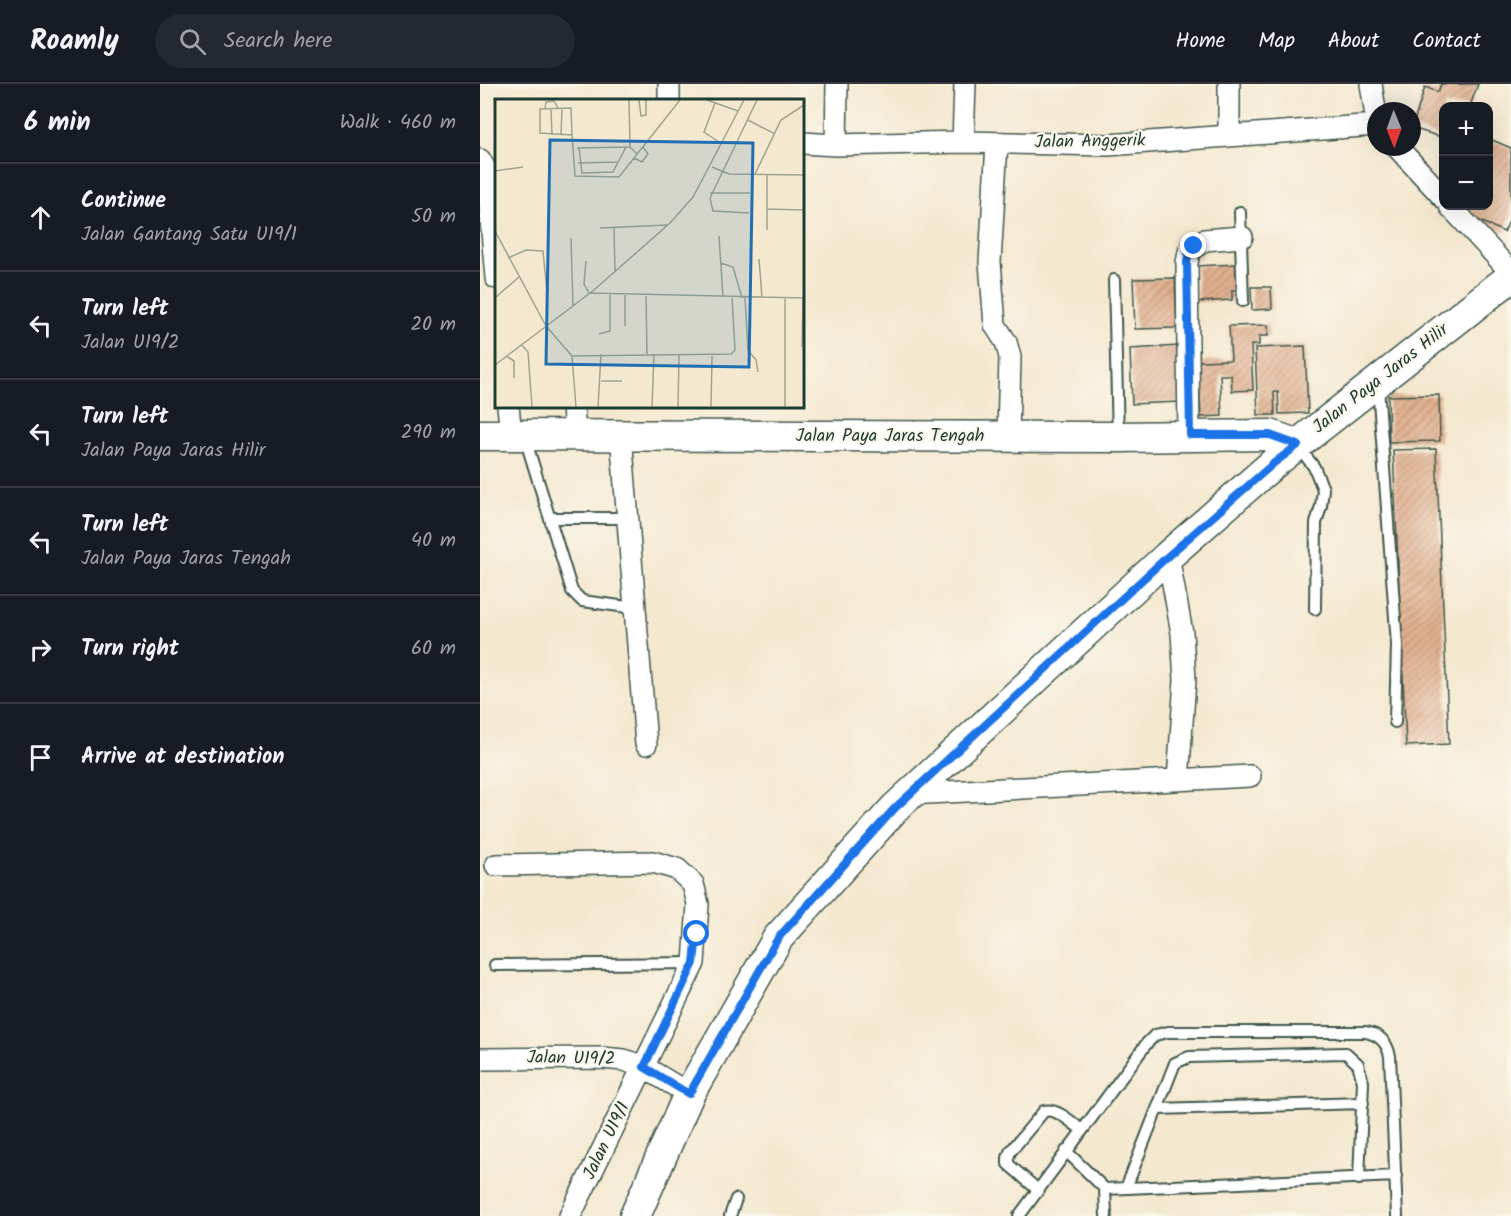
<!DOCTYPE html>
<meta charset="utf-8">
<style>
body{margin:0;font-family:Kalam,sans-serif;background:#242831;color:#f1f3f6}
.controls{position:absolute;right:18px;top:18px;display:grid;overflow:hidden;border-radius:12px;box-shadow:0 6px 24px #0002}
.controls button{width:54px;height:54px;display:grid;place-items:center;padding:0;border:0;border-bottom:2px solid #363941;background:#171b24;color:#f1f3f6;font:30px sans-serif}
.compass{position:absolute;left:887px;top:18px;width:54px;height:54px;border-radius:50%;background:#171b24;box-shadow:0 6px 24px #0002;rotate:179deg}
.stop{position:absolute;width:18px;height:18px;margin:-14px;border:4px solid #1a73e8;border-radius:50%;background:#fff}
.stop.end{background:#1a73e8;border-color:#fff;box-shadow:0 2px 6px #0008}
.list{margin:0;padding:0;list-style:none}
h2{display:flex;justify-content:space-between;align-items:center;height:78px;margin:0;padding:0 24px;font-size:26px}
h2 small{font-size:20px;font-weight:400;color:#9ea1a6}
.list li{display:grid;grid-template-columns:39px 1fr auto;gap:18px;align-items:center;box-sizing:border-box;height:108px;padding:0 24px;border-top:2px solid #363941}
.list b{display:block;font-size:22px;white-space:nowrap}
.list p{margin:0;font-size:20px;white-space:nowrap;color:#9ea1a6}
.list em{font-size:20px;font-style:normal;color:#9ea1a6}
.icon{flex:none;width:33px;height:33px;fill:none;stroke:currentColor;stroke-width:2;stroke-linecap:round;stroke-linejoin:round}
.map{position:relative;flex:none;width:1031px;height:1132px;overflow:hidden}
header{display:flex;align-items:center;gap:36px;box-sizing:border-box;height:84px;padding:0 30px;background:#171b24;border-bottom:2px solid #363941}
header strong{font-size:28px}
nav{display:flex;gap:33px;margin-inline-start:auto;font-size:21px}
.search{width:420px;height:54px;background:#242831;display:flex;align-items:center;gap:15px;box-sizing:border-box;padding:0 21px;border-radius:33px;color:#9ea1a6;font-size:22px}
main{display:flex}
aside{flex:1;background:#171b24}
.map>svg:first-child{display:block}
.building{fill:url(#building-hatch)}
.lines{fill:none;stroke-linecap:round;stroke-linejoin:round}
.lane-casing{stroke:#3f574b;stroke-width:14}
.street-casing{stroke:#3f574b;stroke-width:24}
.secondary-casing{stroke:#3f574b;stroke-width:33}
.lane{stroke:#fff;stroke-width:10}
.street{stroke:#fff;stroke-width:21}
.secondary{stroke:#fff;stroke-width:30}
.route{stroke:#1a73e8;stroke-width:8}
.labels{text-anchor:middle;dominant-baseline:central;stroke-width:4.5;stroke-linejoin:round;paint-order:stroke}
.street-label{font-size:18px;fill:#1f3d34;stroke:#fbf7ec}
.inset-road{fill:none;stroke:#9fa491;stroke-width:1.5}
.view{fill:#1f6fb2;fill-opacity:0.15;stroke:#1f6fb2;stroke-width:3}
.inset-edge{fill:none;stroke:#1f3d34;stroke-width:3}
</style>
<header>
<strong>Roamly</strong>
<div class="search"><svg class="icon" aria-label="search" viewBox="0 0 24 24"><circle cx="10" cy="10" r="6"/><path d="M15 15l6 6"/></svg>Search here</div>
<nav><a>Home</a><a>Map</a><a>About</a><a>Contact</a></nav>
</header>
<main>
<aside>
<h2>6 min<small>Walk · 460 m</small></h2>
<ul class="list">
<li><svg class="icon" aria-label="ahead" viewBox="0 0 24 24"><path d="M12 20V5M6 11l6-6 6 6"/></svg><div><b>Continue</b><p>Jalan Gantang Satu U19/1</p></div><em>50 m</em></li>
<li><svg class="icon" aria-label="left" viewBox="0 0 24 24"><path d="M17 20v-9H6M10 6l-5 5 5 5"/></svg><div><b>Turn left</b><p>Jalan U19/2</p></div><em>20 m</em></li>
<li><svg class="icon" aria-label="left" viewBox="0 0 24 24"><path d="M17 20v-9H6M10 6l-5 5 5 5"/></svg><div><b>Turn left</b><p>Jalan Paya Jaras Hilir</p></div><em>290 m</em></li>
<li><svg class="icon" aria-label="left" viewBox="0 0 24 24"><path d="M17 20v-9H6M10 6l-5 5 5 5"/></svg><div><b>Turn left</b><p>Jalan Paya Jaras Tengah</p></div><em>40 m</em></li>
<li><svg class="icon" aria-label="right" viewBox="0 0 24 24"><path d="M7 20v-9h11M14 6l5 5-5 5"/></svg><div><b>Turn right</b></div><em>60 m</em></li>
<li><svg class="icon" aria-label="arrive" viewBox="0 0 24 24"><path d="M6 21V4h12l-3 4 3 4H6"/></svg><div><b>Arrive at destination</b></div></li>
</ul>
</aside>
<div class="map">
<svg width="1031" height="1132" viewBox="0 0 1031 1132">
<defs>
<pattern id="building-hatch" width="6" height="6" patternUnits="userSpaceOnUse" patternTransform="scale(1.5)"><rect width="6" height="6" fill="#e1b08e"/><path d="M-1 1l2-2M0 6l6-6M5 7l2-2" fill="none" stroke="#b69075"/></pattern>
</defs>
<rect width="100%" height="100%" fill="#fbf7ec"/>
<filter id="ink" filterUnits="userSpaceOnUse"><feTurbulence type="fractalNoise" baseFrequency=".0167" numOctaves="2"/><feDisplacementMap in="SourceGraphic" scale="12" xChannelSelector="R" yChannelSelector="G"/><feConvolveMatrix kernelMatrix="1 2 1 2 8 2 1 2 1" color-interpolation-filters="sRGB"/></filter>
<filter id="wash" filterUnits="userSpaceOnUse"><feTurbulence type="fractalNoise" baseFrequency=".008" numOctaves="4" result="noise"/><feDisplacementMap in="SourceGraphic" scale="24" xChannelSelector="R" yChannelSelector="G"/><feGaussianBlur stdDeviation="1.35" result="paint"/><feColorMatrix in="noise" values="0 0 0 0 0 0 0 0 0 0 0 0 0 0 0 0 0 1.4 0 .05"/><feComposite in="paint" operator="in"/></filter>
<g filter="url(#wash)">
<rect width="100%" height="100%" fill="#f4e8cf"/>
<g id="blocks">
<!-- building -->
<path class="building" d="M961,0H998L990,22H964V54L932,44L945,3L958,8Z
M1010,55L1031,64V133L1024,148L978,127L980,122H1008Z
M758,180L759,206H752V216L718,218L716,182Z
M695,194L697,244L655,245L653,195Z
M771,203H791L792,225L772,226Z
M788,241V252H779V261H771L773,306L752,307L751,291H740L742,332L721,333L718,277L751,276L749,242Z
M699,262L701,318L652,320L650,265Z
M825,262L828,329L799,330L798,308H794L795,331H778L775,264Z
M959,311L960,357L909,358L908,312Z
M956,365L969,660L926,662L913,366Z"/>
</g>
</g>
<g filter="url(#ink)">
<use href="#blocks" fill-opacity="0" stroke="#3f574b" stroke-width="1.5"/>
<g class="lines">
<!-- lane casing -->
<g class="lane-casing">
<path id="lane" d="M760,128L763,217
M634,196L638,353
M898,302L917,561L915,638
M45,354L92,507L102,517L155,524
M818,362L834,383L843,405L841,422L836,439L835,525
M70,434H148
M15,881L214,879
M677,1025L883,1019
M586,1067L625,1105L626,1132
M646,1104L695,979L709,973L866,969L878,980L883,998L879,1095
M625,1105L916,1092
M558,1106L528,1080V1074L530,1068L564,1027C577,1024 591,1038 602,1046
M250,1132L256,1115
M539,1132L667,959L675,951L688,948H885C899,950 907,958 910,972L917,1132"/>
</g>
<!-- street casing -->
<g class="street-casing">
<path id="street" d="M749,0V52
M891,0L896,32
M189,16V0
M483,58L485,0
M322,59L356,61L483,58L628,61L896,41
M517,59L510,178L515,241L526,258L530,273L528,352
M356,61L357,0
M917,63L964,114
M0,76L7,88L16,194
M970,122L1031,188
M28,322L31,351
M93,322L95,350
M141,351L166,660
M709,351L707,179L709,168L724,156L762,153
M688,472L702,549L705,596L698,696
M429,710L770,692
M16,781L173,778L197,785L213,800L218,820L214,879L90,1132
M0,975L122,974L144,976L164,983L209,1010"/>
</g>
<!-- secondary casing -->
<g class="secondary-casing">
<path id="secondary" d="M0,351L638,353L790,351L818,361
M155,1132L209,1010L298,854L415,724L688,472L794,379L1031,193"/>
</g>
<!-- lane -->
<use href="#lane" class="lane"/>
<!-- street -->
<use href="#street" class="street"/>
<!-- secondary -->
<use href="#secondary" class="secondary"/>
</g>
</g>
<g class="lines" filter="url(#ink)">
<!-- route -->
<path class="route" d="M217,850L214,879L164,983L209,1010L298,854L415,724L688,472L794,379L818,361L790,351H710L707,178L709,168L714,162"/>
</g>
<g class="labels">
<!-- street labels -->
<g class="street-label">
<text transform="translate(610 58) rotate(-1)">Jalan Anggerik</text>
<text transform="translate(901 295) rotate(-38)">Jalan Paya Jaras Hilir</text>
<text x="410" y="352">Jalan Paya Jaras Tengah</text>
<text transform="translate(91 975) rotate(1)">Jalan U19/2</text>
<text transform="translate(127 1057) rotate(-64)">Jalan U19/1</text>
</g>
</g>
<!-- overview -->
<g transform="translate(15 15)">
<rect width="309" height="309" fill="#f4e8cf"/>
<path class="inset-road" d="M134,1L135,48L142,55M144,1L146,17L151,16V1M212,1L243,12M220,4L209,33L227,45M50,9L51,3L59,2L63,9M56,9L57,36M253,21L280,35M66,36L67,9M77,36L76,9L45,10V34L77,36L80,77L124,78L185,1M82,49L135,48M84,49L87,74L118,73L131,48M139,59L147,63L153,55L148,48M83,64L124,63M217,68L234,75L309,76M0,72L28,68M260,75L286,21L309,6M272,76V131M215,94H255M272,110L309,111M254,114L218,112L215,99L262,1M119,128L120,173M105,129L172,126M0,132L51,227L77,257L236,255L240,251L237,199M224,137L228,198M76,139L78,207M13,159L31,151L48,152L52,193M264,160L267,199M91,162L89,185L94,194M226,164L238,168L247,199M94,194L309,199M130,196V227M151,197L152,255M1,198L24,178M250,199L253,251L261,261L263,273M104,235L115,232V196M26,245L33,253L37,308M307,248L308,199M11,257L19,262V279M77,257L81,308M0,266L99,191L175,124L198,98L249,1M106,282H127M103,308L106,255M157,308L159,255M183,308L184,255M216,308L217,257M290,308V199"/>
<path class="view" d="M55,41L258,44L254,268L51,265Z"/>
<rect width="309" height="309" class="inset-edge"/>
</g>
</svg>
<div class="controls">
<button>+</button>
<button>−</button>
</div>
<svg class="compass" viewBox="-18 -18 36 36"><path d="M0-13l5 13h-10z" fill="#e53935"/><path d="M0 13l5-13h-10z" fill="#9ea1a6"/></svg>
<div class="stop" style="left:217px;top:850px"></div>
<div class="stop end" style="left:714px;top:162px"></div>
</div>
</main>
